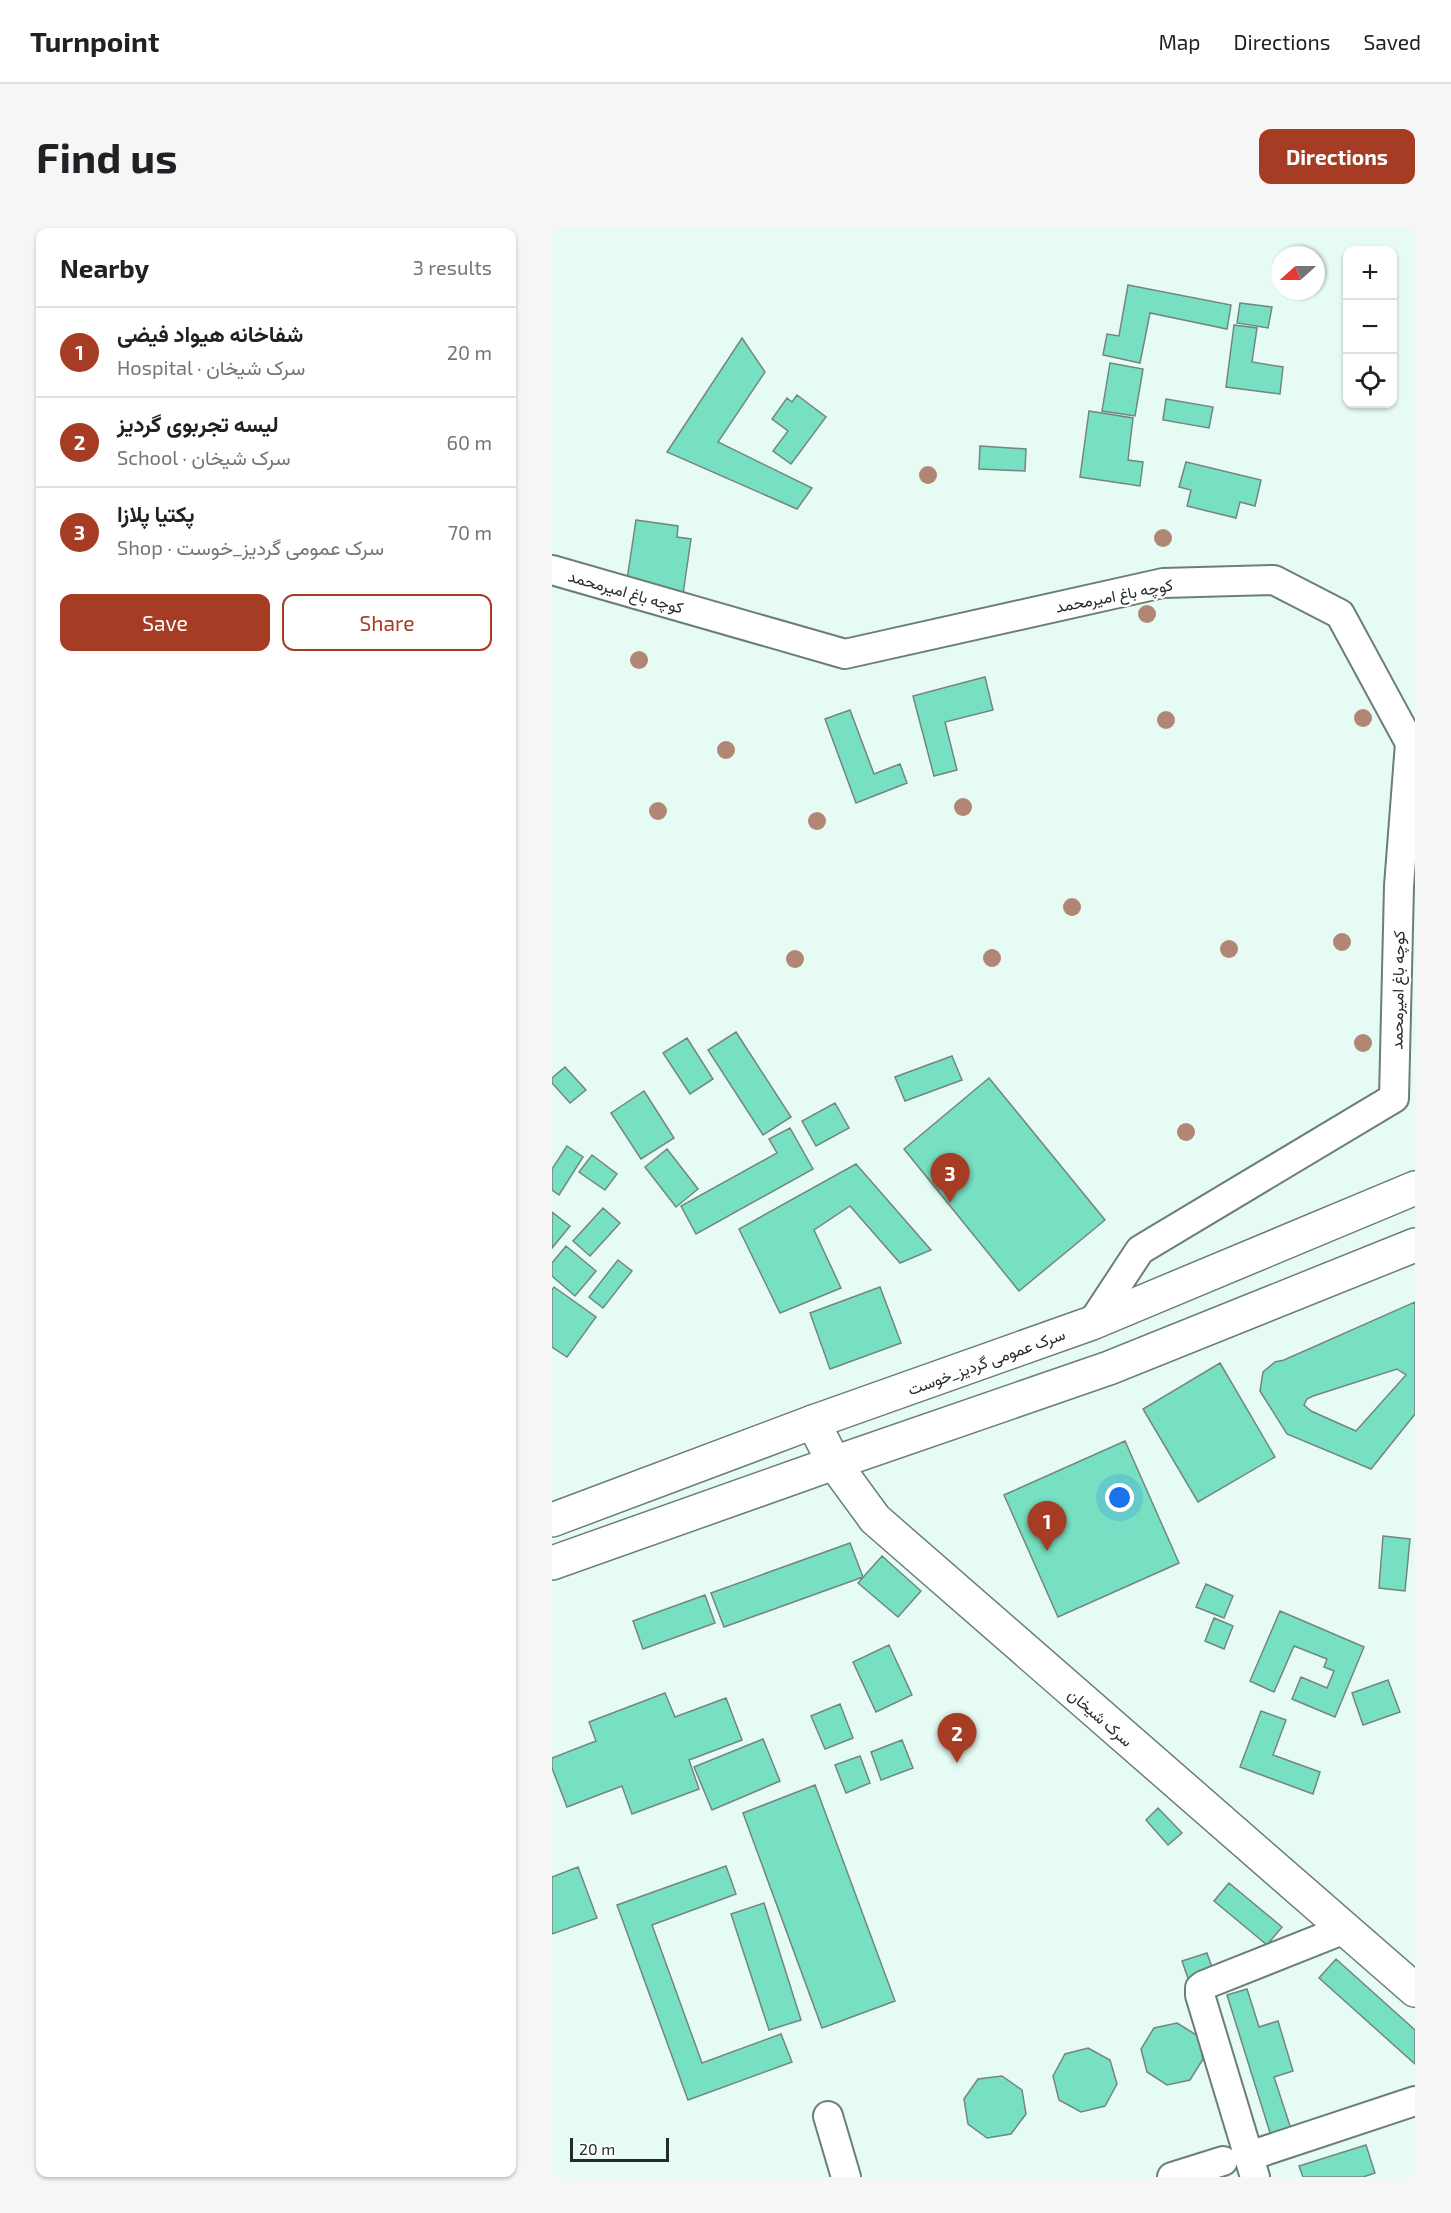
<!DOCTYPE html>
<meta charset="utf-8">
<style>
body{margin:0;font-family:"Exo 2",Vazirmatn,sans-serif;background:#f6f6f6;color:#202124}
.controls{position:absolute;right:18px;top:18px;display:grid;overflow:hidden;border-radius:12px;box-shadow:0 2px 4px #0004}
.controls button{width:54px;height:54px;display:grid;place-items:center;padding:0;border:0;border-bottom:2px solid #e0e0e0;background:#fff;color:#202124;font:30px sans-serif}
.compass{position:absolute;left:719px;top:18px;width:54px;height:54px;border-radius:50%;background:#fff;box-shadow:0 2px 4px #0004;rotate:249deg}
.scale{position:absolute;left:18px;bottom:15px;width:99px;box-sizing:border-box;padding-left:6px;border:3px solid #242c29;border-top:0;font-size:16px;line-height:21px;white-space:nowrap;color:#242c29;-webkit-text-stroke:4px #fff;paint-order:stroke}
.you{position:absolute;left:568px;top:1270px;width:21px;height:21px;margin:-15px;border:4px solid #fff;border-radius:50%;background:#1a73e8;box-shadow:0 0 0 9px #1a73e833}
.badge{display:grid;place-items:center;width:39px;height:39px;border-radius:50%;background:#a53c23;color:#fff;font-size:20px;font-weight:700}
.pin{position:absolute;translate:-50% -50px;filter:drop-shadow(0 2px 3px #0008)}
.pin::after{content:'';position:absolute;top:32px;width:21px;height:18px;background:inherit;clip-path:polygon(0 0,100% 0,50% 100%)}
.list{margin:0;padding:0;list-style:none}
h2{display:flex;justify-content:space-between;align-items:center;height:78px;margin:0;padding:0 24px;font-size:26px}
h2 small{font-size:20px;font-weight:400;color:#757577}
.list li{display:grid;grid-template-columns:39px 1fr auto;gap:18px;align-items:center;box-sizing:border-box;height:90px;padding:0 24px;border-top:2px solid #e0e0e0}
.list b{display:block;font-size:22px;white-space:nowrap}
.list p{margin:0;font-size:20px;white-space:nowrap;color:#757577}
.list em{font-size:20px;font-style:normal;color:#757577}
.actions{display:flex;gap:12px;padding:18px 24px}
.actions a{flex:1;padding:14px 0;border:2px solid #a53c23;border-radius:12px;text-align:center;font-size:21px;color:#a53c23}
.actions .main{background:#a53c23;color:#fff}
.icon{flex:none;width:33px;height:33px;fill:none;stroke:currentColor;stroke-width:2;stroke-linecap:round;stroke-linejoin:round}
.map{position:relative;flex:none;width:863px;height:1949px;overflow:hidden;border-radius:12px}
header{display:flex;align-items:center;gap:36px;box-sizing:border-box;height:84px;padding:0 30px;background:#fff;border-bottom:2px solid #e0e0e0}
header strong{font-size:28px}
nav{display:flex;gap:33px;margin-inline-start:auto;font-size:21px}
.intro{display:flex;align-items:center;justify-content:space-between;box-sizing:border-box;height:144px;padding:0 36px}
h1{margin:0;font-size:42px}
.button{padding:15px 27px;border-radius:12px;background:#a53c23;color:#fff;font-size:21px;font-weight:700}
main{display:flex;gap:36px;padding:0 36px}
aside{flex:1;background:#fff;border-radius:12px;box-shadow:0 2px 4px #0004}
.map>svg:first-child{display:block}
.building{fill:#78e0c2;stroke:#73867f;stroke-width:1.5;fill-rule:evenodd}
.lines{fill:none;stroke-linecap:round;stroke-linejoin:round}
.minor-casing{stroke:#6c7e78;stroke-width:32}
.tertiary-casing{stroke:#6c7e78;stroke-width:36}
.trunk-casing{stroke:#6c7e78;stroke-width:36}
.minor{stroke:#fff;stroke-width:28}
.tertiary{stroke:#fff;stroke-width:33}
.trunk{stroke:#fff;stroke-width:33}
.tree{fill:#b28674}
.labels{text-anchor:middle;dominant-baseline:central;stroke-width:4.5;stroke-linejoin:round;paint-order:stroke}
.street-label{font-size:16px;fill:#242c29;stroke:#fff}
</style>
<header>
<strong>Turnpoint</strong>
<nav><a>Map</a><a>Directions</a><a>Saved</a></nav>
</header>
<div class="intro"><h1>Find us</h1><a class="button">Directions</a></div>
<main>
<aside>
<h2>Nearby<small>3 results</small></h2>
<ul class="list">
<li><span class="badge">1</span><div><b>شفاخانه هیواد فیضی</b><p>Hospital · سرک شیخان</p></div><em>20 m</em></li>
<li><span class="badge">2</span><div><b>لیسه تجربوی گردیز</b><p>School · سرک شیخان</p></div><em>60 m</em></li>
<li><span class="badge">3</span><div><b>پکتیا پلازا</b><p>Shop · سرک عمومی گردیز_خوست</p></div><em>70 m</em></li>
</ul>
<div class="actions"><a class="main">Save</a><a>Share</a></div>
</aside>
<div class="map">
<svg width="863" height="1949" viewBox="0 0 863 1949">
<rect width="100%" height="100%" fill="#e6fbf3"/>
<!-- building -->
<path class="building" d="M576,57L679,77L675,101L598,85L588,135L551,127L555,106L567,108Z
M688,75L720,79L716,100L685,95Z
M682,97L705,100L700,134L731,139L728,166L674,159Z
M190,110L213,144L166,214L260,260L245,281L115,224Z
M558,135L591,141L583,188L550,183Z
M245,167L274,189L239,236L221,223L236,203L220,191L235,170L240,174Z
M614,171L661,179L657,200L611,192Z
M537,183L581,190L576,232L591,234L588,258L528,249Z
M428,218L474,221L473,243L427,241Z
M634,234L709,252L703,278L688,274L684,290L635,278L639,262L627,259Z
M84,292L126,298L125,309L139,311L131,366L74,358Z
M433,449L441,482L393,494L405,542L382,548L361,468Z
M298,482L322,546L348,536L355,555L304,575L273,491Z
M184,804L239,889L211,907L156,822Z
M135,810L161,851L138,866L111,825Z
M400,828L410,852L353,873L343,849Z
M13,839L34,862L18,875L0,855V850Z
M437,850L553,992L467,1063L352,921Z
M92,863L122,910L89,931L59,885Z
M283,875L297,900L264,918L250,893Z
M238,900L261,941L144,1006L129,978L225,925L217,911Z
M15,918L31,929L7,967L0,962V941Z
M115,921L146,961L124,979L93,939Z
M40,927L65,946L53,962L27,944Z
M304,936L379,1022L348,1035L298,978L262,1002L289,1060L228,1085L187,1001Z
M51,980L68,995L38,1028L21,1013Z
M0,984L18,998L0,1020Z
M14,1018L44,1043L23,1068L0,1048V1035Z
M66,1032L80,1043L51,1080L37,1069Z
M2,1059L44,1089L15,1129L0,1119V1062Z
M328,1059L349,1115L278,1141L258,1085Z
M863,1074V1186L819,1241L735,1206L708,1163L711,1144L723,1134L732,1132ZM845,1141L854,1147L804,1203L759,1183L752,1177L755,1171L761,1168Z
M668,1135L723,1229L646,1274L591,1181Z
M573,1213L627,1335L506,1389L452,1267Z
M831,1308L858,1311L853,1363L827,1360Z
M298,1315L311,1349L172,1399L159,1365Z
M330,1328L369,1363L346,1389L306,1355Z
M654,1356L681,1368L672,1390L644,1379Z
M153,1367L163,1395L91,1421L81,1393Z
M728,1383L812,1419L783,1489L740,1471L749,1449L775,1460L782,1443L772,1439L775,1431L742,1418L722,1464L698,1453Z
M662,1390L681,1398L672,1421L653,1413Z
M337,1417L360,1467L324,1484L301,1434Z
M836,1452L848,1484L811,1497L800,1465Z
M113,1465L123,1489L174,1470L190,1512L137,1532L147,1561L80,1586L70,1558L15,1579L0,1540V1530L44,1513L37,1494Z
M288,1476L301,1510L273,1521L259,1488Z
M709,1483L734,1492L721,1527L768,1544L761,1566L688,1539Z
M211,1511L228,1553L160,1582L142,1539Z
M350,1512L361,1540L329,1552L319,1524Z
M308,1528L318,1555L294,1565L283,1537Z
M263,1557L343,1773L270,1800L191,1585Z
M606,1580L630,1605L616,1617L594,1592Z
M174,1638L184,1666L100,1697L150,1835L229,1806L240,1834L136,1872L65,1677Z
M26,1639L45,1690L0,1706V1649Z
M677,1655L730,1699L715,1717L662,1673Z
M212,1675L249,1792L217,1802L179,1686Z
M655,1725L664,1751L639,1759L630,1733Z
M784,1731L863,1802V1836L767,1750Z
M695,1761L707,1799L726,1793L741,1843L722,1849L740,1904L720,1911L675,1767Z
M625,1795L646,1808L651,1831L638,1852L615,1857L595,1844L589,1821L602,1800Z
M536,1820L558,1832L565,1856L553,1878L529,1884L507,1872L501,1848L513,1826Z
M450,1848L470,1862L474,1886L459,1906L435,1910L416,1896L412,1871L426,1851Z
M814,1917L823,1945L811,1949H751L747,1938Z"/>
<g class="lines">
<!-- minor casing -->
<g class="minor-casing">
<path id="minor" d="M0,342L293,426L611,355L722,352L788,386L858,515L847,658L842,870L588,1022L540,1095
M276,1888L294,1949
M697,1928L863,1873
M620,1949L671,1933
M703,1949L648,1767V1760L652,1757L793,1701"/>
</g>
<!-- tertiary casing -->
<g class="tertiary-casing">
<path id="tertiary" d="M261,1194L282,1235L323,1291L863,1762"/>
</g>
<!-- trunk casing -->
<g class="trunk-casing">
<path id="trunk" d="M0,1292L261,1194L540,1095L863,960
M0,1335L282,1235L557,1140L863,1017"/>
</g>
<!-- minor -->
<use href="#minor" class="minor"/>
<!-- tertiary -->
<use href="#tertiary" class="tertiary"/>
<!-- trunk -->
<use href="#trunk" class="trunk"/>
</g>
<!-- trees -->
<g class="tree">
<circle cx="376" cy="247" r="9"/>
<circle cx="611" cy="310" r="9"/>
<circle cx="595" cy="386" r="9"/>
<circle cx="87" cy="432" r="9"/>
<circle cx="811" cy="490" r="9"/>
<circle cx="614" cy="492" r="9"/>
<circle cx="174" cy="522" r="9"/>
<circle cx="411" cy="579" r="9"/>
<circle cx="106" cy="583" r="9"/>
<circle cx="265" cy="593" r="9"/>
<circle cx="520" cy="679" r="9"/>
<circle cx="790" cy="714" r="9"/>
<circle cx="677" cy="721" r="9"/>
<circle cx="440" cy="730" r="9"/>
<circle cx="243" cy="731" r="9"/>
<circle cx="811" cy="815" r="9"/>
<circle cx="634" cy="904" r="9"/>
</g>
<g class="labels">
<!-- street labels -->
<g class="street-label">
<text transform="translate(74 363) rotate(16)">کوچه باغ امیرمحمد</text>
<text transform="translate(562 367) rotate(-11)">کوچه باغ امیرمحمد</text>
<text transform="translate(845 762) rotate(-89)">کوچه باغ امیرمحمد</text>
<text transform="translate(434 1133) rotate(-20)">سرک عمومی گردیز_خوست</text>
<text transform="translate(549 1489) rotate(41)">سرک شیخان</text>
</g>
</g>
</svg>
<div class="controls">
<button>+</button>
<button>−</button>
<button><svg class="icon" aria-label="locate" viewBox="0 0 24 24"><circle cx="12" cy="12" r="6"/><path d="M12 2v4M12 18v4M2 12h4M18 12h4"/></svg></button>
</div>
<svg class="compass" viewBox="-18 -18 36 36"><path d="M0-13l5 13h-10z" fill="#e53935"/><path d="M0 13l5-13h-10z" fill="#757577"/></svg>
<div class="scale">20 m</div>
<div class="you"></div>
<div class="pin badge" style="left:495px;top:1323px">1</div>
<div class="pin badge" style="left:405px;top:1535px">2</div>
<div class="pin badge" style="left:398px;top:975px">3</div>
</div>
</main>
